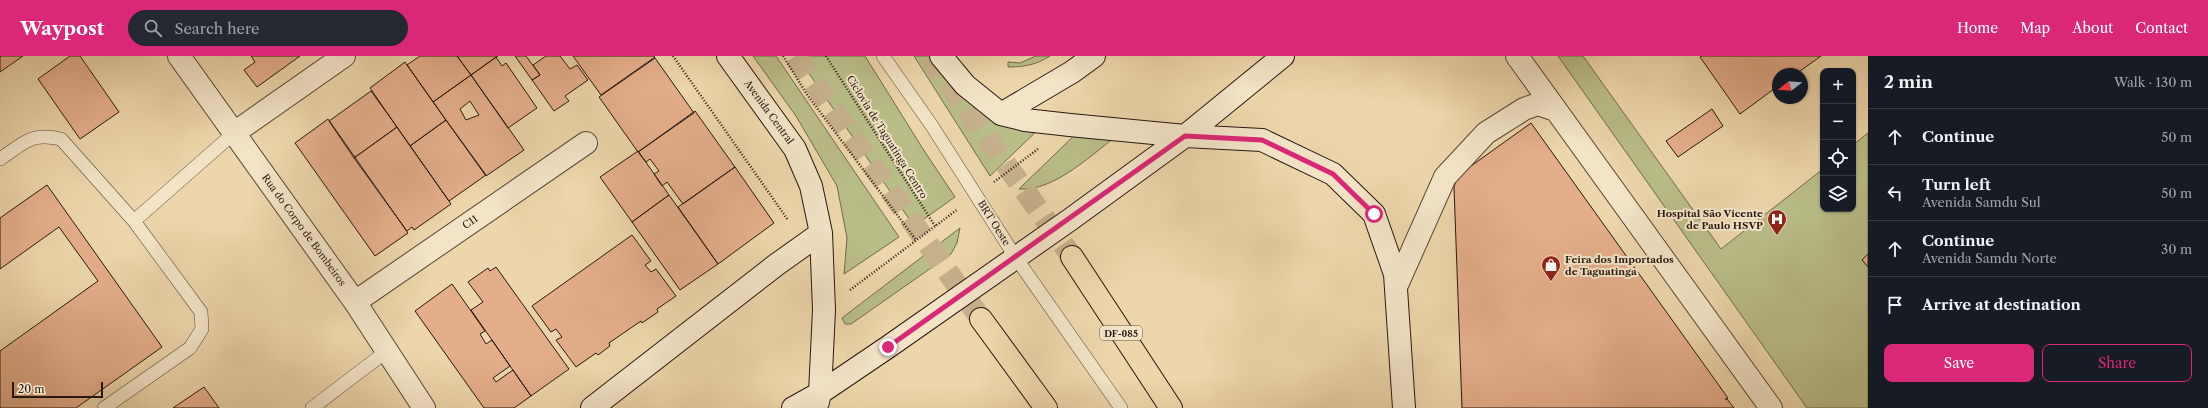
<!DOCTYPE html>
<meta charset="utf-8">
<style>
body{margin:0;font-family:"Libre Caslon Text",serif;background:#242831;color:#f1f3f6}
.controls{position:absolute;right:12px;top:12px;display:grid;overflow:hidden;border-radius:8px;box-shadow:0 1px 3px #0004}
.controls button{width:36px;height:36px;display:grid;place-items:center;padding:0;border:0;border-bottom:1px solid #363941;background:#171b24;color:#f1f3f6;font:20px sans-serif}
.compass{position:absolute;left:1772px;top:12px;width:36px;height:36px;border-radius:50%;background:#171b24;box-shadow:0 1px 3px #0004;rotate:253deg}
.scale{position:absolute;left:12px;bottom:10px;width:91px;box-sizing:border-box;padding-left:4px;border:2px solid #291711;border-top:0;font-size:11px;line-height:14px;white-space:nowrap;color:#291711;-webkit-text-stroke:3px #f3e4c8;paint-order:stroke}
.stop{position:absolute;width:12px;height:12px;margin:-9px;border:3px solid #db2777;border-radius:50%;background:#fff}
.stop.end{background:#db2777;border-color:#fff;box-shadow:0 1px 4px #0008}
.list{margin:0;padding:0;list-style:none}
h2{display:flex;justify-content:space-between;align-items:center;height:52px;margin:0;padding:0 16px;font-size:17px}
h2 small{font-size:13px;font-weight:400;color:#9ea1a6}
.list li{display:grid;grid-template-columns:26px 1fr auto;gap:12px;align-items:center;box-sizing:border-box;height:56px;padding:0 16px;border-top:1px solid #363941}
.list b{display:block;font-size:15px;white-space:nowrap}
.list p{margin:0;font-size:13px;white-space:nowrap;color:#9ea1a6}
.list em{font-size:13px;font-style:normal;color:#9ea1a6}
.actions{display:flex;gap:8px;padding:12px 16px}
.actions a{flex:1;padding:9px 0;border:1px solid #db2777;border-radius:8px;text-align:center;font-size:14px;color:#db2777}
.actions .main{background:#db2777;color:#fff}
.icon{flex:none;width:22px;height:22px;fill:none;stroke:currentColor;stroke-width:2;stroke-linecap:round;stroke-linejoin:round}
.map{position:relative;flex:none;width:1868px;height:352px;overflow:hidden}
header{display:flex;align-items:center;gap:24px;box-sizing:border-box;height:56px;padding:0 20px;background:#db2777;color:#fff}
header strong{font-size:19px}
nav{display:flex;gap:22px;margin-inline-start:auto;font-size:14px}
.search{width:280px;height:36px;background:#242831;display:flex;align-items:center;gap:10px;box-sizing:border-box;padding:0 14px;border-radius:22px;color:#9ea1a6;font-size:15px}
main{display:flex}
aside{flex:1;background:#171b24}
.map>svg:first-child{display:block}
.grass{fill:#b9bd88;stroke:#716a4c}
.building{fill:#e5ae8b;stroke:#291711;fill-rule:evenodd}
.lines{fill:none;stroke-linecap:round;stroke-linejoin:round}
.primary-tunnel{stroke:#c6b08c;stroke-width:22;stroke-dasharray:22 11;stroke-linecap:butt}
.service-casing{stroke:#5a4738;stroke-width:14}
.minor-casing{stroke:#5a4738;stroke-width:24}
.secondary-casing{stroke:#291711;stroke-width:24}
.primary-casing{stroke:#291711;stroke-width:24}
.path{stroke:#291711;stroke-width:2.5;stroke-dasharray:1 2;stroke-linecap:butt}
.service{stroke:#f3e4c8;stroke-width:13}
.minor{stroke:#f3e4c8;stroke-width:22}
.secondary{stroke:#f3e4c8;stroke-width:22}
.primary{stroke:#edd6ab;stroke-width:22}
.route{stroke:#db2777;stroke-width:5}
.labels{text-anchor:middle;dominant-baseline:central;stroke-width:4;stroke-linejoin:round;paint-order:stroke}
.shield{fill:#f3e4c8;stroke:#665448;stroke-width:1}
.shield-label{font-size:9px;font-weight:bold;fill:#291711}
.street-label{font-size:10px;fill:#291711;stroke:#f3e4c8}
.poi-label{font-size:10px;font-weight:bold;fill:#291711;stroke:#f3e4c8;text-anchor:end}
</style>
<header>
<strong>Waypost</strong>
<div class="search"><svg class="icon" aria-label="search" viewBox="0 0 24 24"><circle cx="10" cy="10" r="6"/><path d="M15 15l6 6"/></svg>Search here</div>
<nav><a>Home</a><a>Map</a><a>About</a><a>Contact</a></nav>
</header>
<main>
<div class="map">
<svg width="1868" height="352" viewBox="0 0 1868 352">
<rect width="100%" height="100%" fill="#edd6ab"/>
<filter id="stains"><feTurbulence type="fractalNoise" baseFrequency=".005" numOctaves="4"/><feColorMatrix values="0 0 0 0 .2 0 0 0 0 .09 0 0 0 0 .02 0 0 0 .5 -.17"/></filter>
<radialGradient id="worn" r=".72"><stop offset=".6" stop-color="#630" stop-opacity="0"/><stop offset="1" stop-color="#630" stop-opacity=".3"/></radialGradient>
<!-- grass -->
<path class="grass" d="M753,0H776L899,181L844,218L847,182L837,130L796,60Z
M797,0H865L923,93L955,141L914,170Z
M914,0H929L952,31L1044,68L990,120Z
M1036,0H1050C1036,9 1024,11 1008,11V6L1020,7Z
M1558,0H1583L1721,193L1823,113V153H1853V89L1868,77V352H1807Z
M1082,72L1122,76C1094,96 1055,136 1019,133Z
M960,172L957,187L951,198L851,268H845L842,262Z"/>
<!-- building -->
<path class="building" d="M0,0H23L0,16Z
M70,0H80L119,56L80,83L38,23Z
M251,0H300L257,31L244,14L255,6Z
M420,0H457L471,19L433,46L407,9Z
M457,0H498L471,19Z
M515,0H526L540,19L532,24Z
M546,0H560L570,13L577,9L588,24L565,40L569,45L554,55L532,24L540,19L533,9Z
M573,0H654L655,1L601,39Z
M1702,0H1821L1796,18H1778V30L1740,58L1700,1Z
M496,1L502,10L506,7L537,52L508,72L471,19Z
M655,2L694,57L638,96L599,41Z
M405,6L446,64L410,90L370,32Z
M471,19L524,94L486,120L433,46ZM470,45L479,59L466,64L460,53Z
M371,35L397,71L354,102L329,65Z
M1712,53L1723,70L1678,101L1666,85Z
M695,55L735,111L683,148L667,126L662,130L654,118L659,115L650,103L646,106L638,96Z
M328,63L408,177L375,200L295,87Z
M446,64L486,119L449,145L410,90Z
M1531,67L1728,342L1725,343H1727L1734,352H1462L1454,131L1457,121L1464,115Z
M397,71L451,148L414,174L412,171L407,175L354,102Z
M638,95L669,139L632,166L600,121Z
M735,111L774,167L718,208L678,151Z
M47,129L162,291L76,352H0V295L98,225L59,171L0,213V162Z
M669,139L718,208L680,234L632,166Z
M632,179L651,205L645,209L651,216L656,213L676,240L657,253L658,256L642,267L641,265L609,287L610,290L598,299L596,297L576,311L556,284L562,281L556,273L551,276L532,250Z
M1868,198V211L1862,204Z
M496,211L569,313L531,340L471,254L483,246L468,226L488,212L490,215Z
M452,228L485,275L480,278L486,288L492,284L510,310L493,322L496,326L513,314L531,340L514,352H484L415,255Z
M204,331L219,352H173Z"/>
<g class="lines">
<!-- primary-tunnel -->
<path class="primary-tunnel" d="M795,0L981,263
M929,0L1072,201"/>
<!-- service casing -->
<g class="service-casing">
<path id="service" d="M883,0L932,70L1016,202L1121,352
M0,103C24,87 31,76 61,83L134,165L201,256L202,273L190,292L104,352
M134,165L234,77
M312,352L387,295"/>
</g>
<!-- minor casing -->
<g class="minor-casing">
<path id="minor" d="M179,0L355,246L424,352
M1517,0L1771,352
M234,77L344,0
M1396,231L1445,121L1486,77L1524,53L1538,48L1556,54
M355,246L586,87"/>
</g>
<!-- secondary casing -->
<g class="secondary-casing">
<path id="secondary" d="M728,0L795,93L811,130L821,177L824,254L820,337L818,346
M941,0L965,29L1001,58L1025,64L1070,69L1185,80L1262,84L1333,118L1374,158L1395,218L1404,352
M1001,58L1072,16L1094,0
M592,352L776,209L821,177
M793,352L820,337L888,291L1071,163L1185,80L1283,0"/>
</g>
<!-- primary casing -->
<g class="primary-casing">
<path id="primary" d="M1072,201L1171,352
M981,263L1046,352"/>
</g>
<!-- path -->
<path class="path" d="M673,0L788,164
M783,0L808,40L916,184
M826,0L935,170
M994,126L1038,93
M850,234L958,153"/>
<!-- service -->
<use href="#service" class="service"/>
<!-- minor -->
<use href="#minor" class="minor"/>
<!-- secondary -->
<use href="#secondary" class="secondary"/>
<!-- primary -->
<use href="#primary" class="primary"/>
</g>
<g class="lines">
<!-- route -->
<path class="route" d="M888,291L1185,80L1262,84L1333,118L1374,158"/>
</g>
<!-- icons -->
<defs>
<g id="hospital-pin" transform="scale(1)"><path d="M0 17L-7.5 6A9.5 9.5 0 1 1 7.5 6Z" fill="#8f2418" stroke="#f3e4c8"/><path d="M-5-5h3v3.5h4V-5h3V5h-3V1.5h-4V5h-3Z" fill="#fff"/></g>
<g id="shop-pin" transform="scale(1)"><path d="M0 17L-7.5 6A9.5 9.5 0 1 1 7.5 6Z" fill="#8f2418" stroke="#f3e4c8"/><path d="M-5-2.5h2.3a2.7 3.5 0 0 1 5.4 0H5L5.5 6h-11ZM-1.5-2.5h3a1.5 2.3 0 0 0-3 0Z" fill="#fff"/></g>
</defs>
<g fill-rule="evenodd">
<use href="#hospital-pin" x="1777" y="163"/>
<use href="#shop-pin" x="1551" y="209"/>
</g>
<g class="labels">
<!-- shield labels -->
<rect class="shield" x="1100" y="270" width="42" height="14" rx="3"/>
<g class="shield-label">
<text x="1121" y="277">DF-085</text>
</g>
<!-- street labels -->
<g class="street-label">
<text transform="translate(769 56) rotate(54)">Avenida Central</text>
<text transform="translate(887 81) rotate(58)">Ciclovia de Taguatinga Centro</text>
<text transform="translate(470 166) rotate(-35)">C11</text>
<text transform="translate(994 167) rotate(58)">BRT Oeste</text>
<text transform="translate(304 174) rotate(54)">Rua do Corpo de Bombeiros</text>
</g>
<!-- poi labels -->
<g class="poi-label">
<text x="1763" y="157">Hospital São Vicente<tspan x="1763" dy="12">de Paulo HSVP</tspan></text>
<text x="1565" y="203" text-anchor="start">Feira dos Importados<tspan x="1565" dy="12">de Taguatinga</tspan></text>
</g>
</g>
<rect width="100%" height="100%" filter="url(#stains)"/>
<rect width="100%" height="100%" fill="url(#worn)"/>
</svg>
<div class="controls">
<button>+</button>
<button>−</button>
<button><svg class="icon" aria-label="locate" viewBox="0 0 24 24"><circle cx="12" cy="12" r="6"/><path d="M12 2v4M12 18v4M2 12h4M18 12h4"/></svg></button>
<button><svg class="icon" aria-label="layers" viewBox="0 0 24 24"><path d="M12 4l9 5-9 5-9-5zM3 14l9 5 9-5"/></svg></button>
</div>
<svg class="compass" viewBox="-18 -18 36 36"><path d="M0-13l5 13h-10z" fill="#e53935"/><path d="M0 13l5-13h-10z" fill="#9ea1a6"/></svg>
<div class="scale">20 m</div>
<div class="stop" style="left:1374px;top:158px"></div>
<div class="stop end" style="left:888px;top:291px"></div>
</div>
<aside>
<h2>2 min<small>Walk · 130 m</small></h2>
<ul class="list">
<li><svg class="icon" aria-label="ahead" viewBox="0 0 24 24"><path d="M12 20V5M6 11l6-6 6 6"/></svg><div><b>Continue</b></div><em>50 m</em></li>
<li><svg class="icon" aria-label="left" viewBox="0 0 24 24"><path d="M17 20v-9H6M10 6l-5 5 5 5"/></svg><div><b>Turn left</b><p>Avenida Samdu Sul</p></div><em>50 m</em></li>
<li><svg class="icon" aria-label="ahead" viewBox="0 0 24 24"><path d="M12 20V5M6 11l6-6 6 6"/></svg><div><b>Continue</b><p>Avenida Samdu Norte</p></div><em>30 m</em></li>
<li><svg class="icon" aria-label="arrive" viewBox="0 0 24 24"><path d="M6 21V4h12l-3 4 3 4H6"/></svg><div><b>Arrive at destination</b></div></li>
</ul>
<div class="actions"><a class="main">Save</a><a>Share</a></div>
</aside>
</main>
